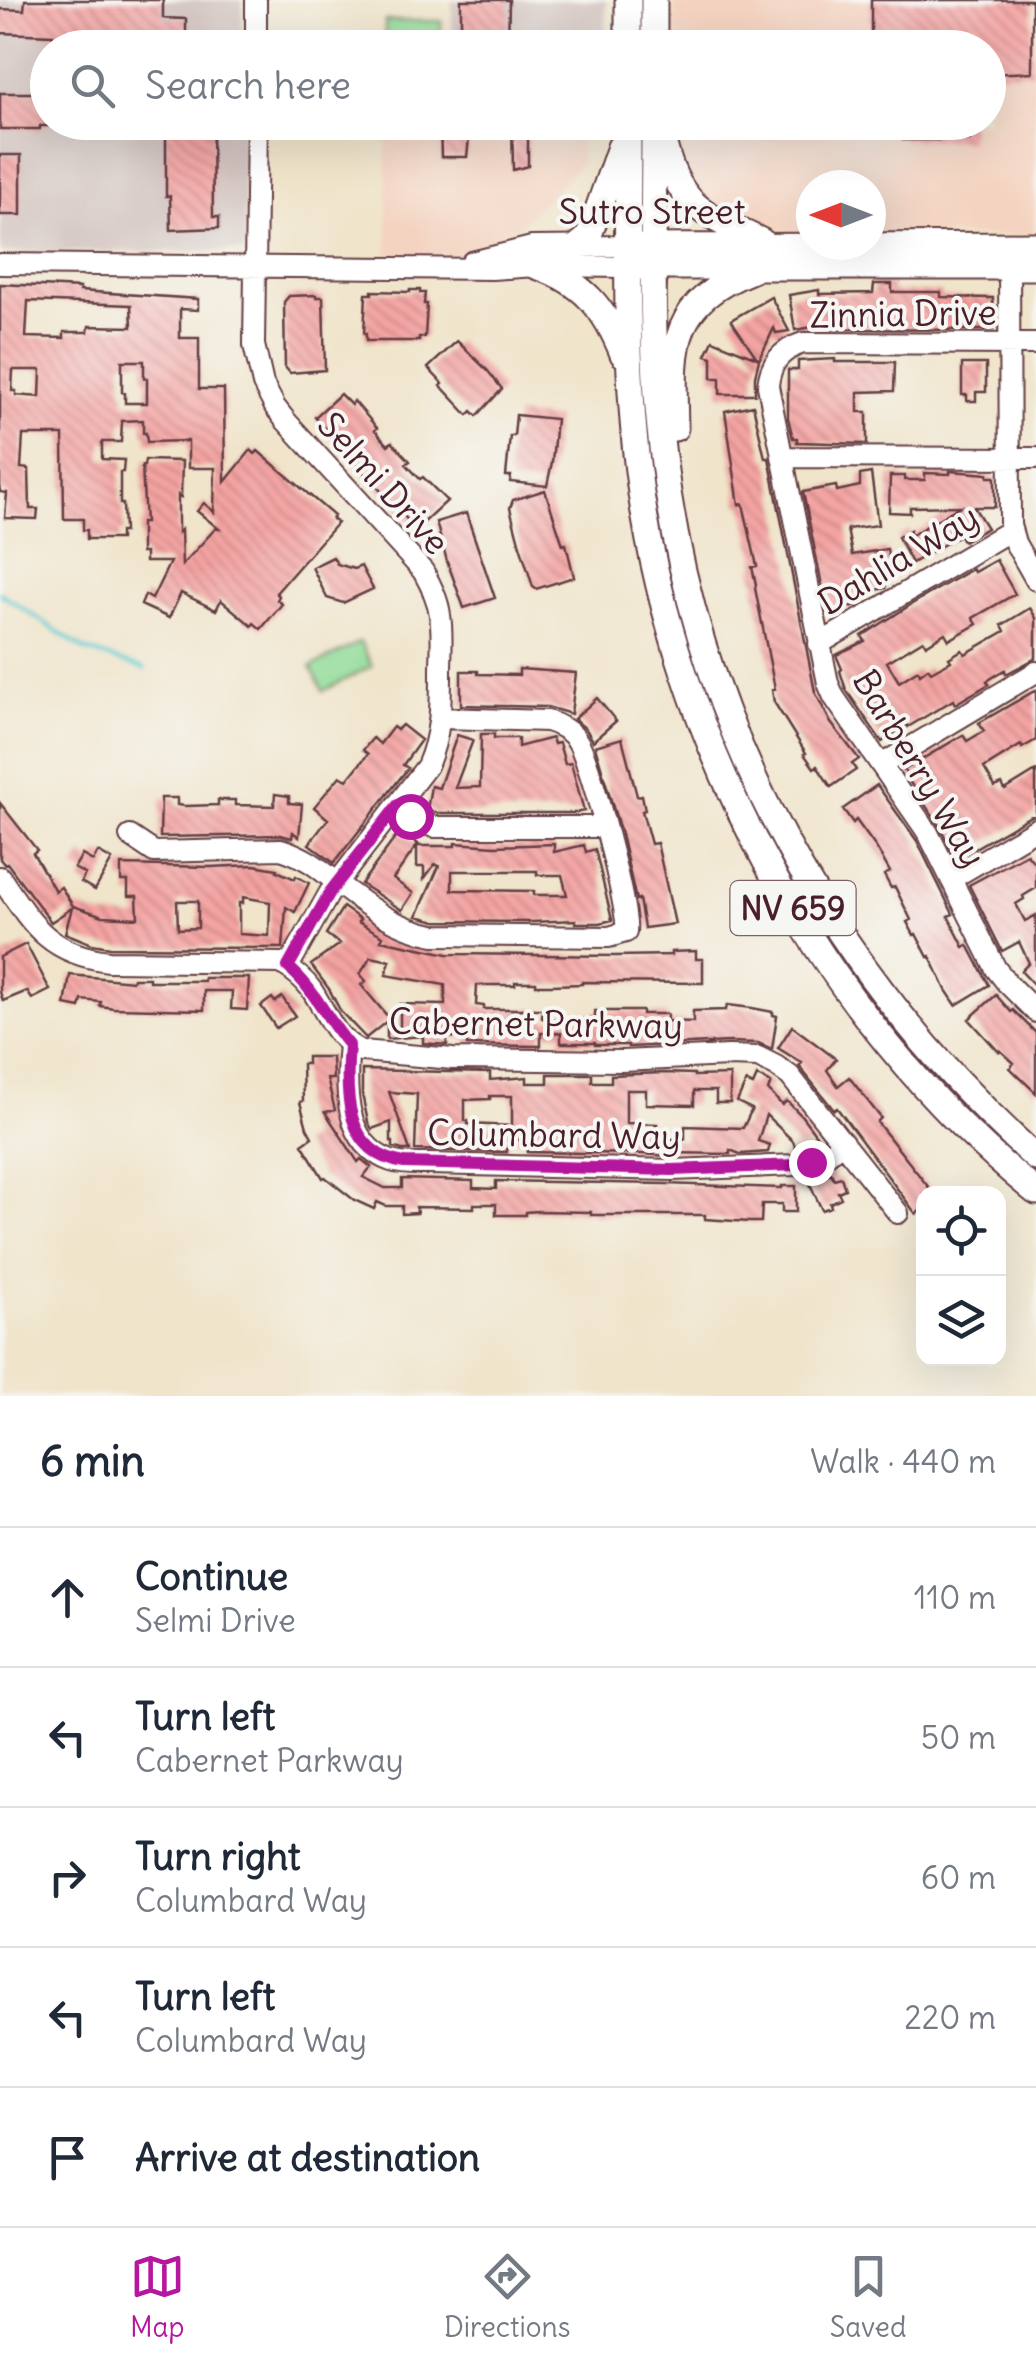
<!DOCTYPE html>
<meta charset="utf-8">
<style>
body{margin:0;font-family:Delius,sans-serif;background:#f2f2f3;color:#1f2937}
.controls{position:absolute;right:30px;bottom:30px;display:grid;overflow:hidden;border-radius:20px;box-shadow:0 10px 40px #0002}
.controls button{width:90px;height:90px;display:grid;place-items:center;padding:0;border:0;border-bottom:2px solid #e0e1e3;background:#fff;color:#1f2937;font:50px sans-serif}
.compass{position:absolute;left:796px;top:170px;width:90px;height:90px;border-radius:50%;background:#fff;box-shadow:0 10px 40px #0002;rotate:270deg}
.stop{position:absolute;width:30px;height:30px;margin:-22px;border:8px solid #b5179e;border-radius:50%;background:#fff}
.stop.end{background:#b5179e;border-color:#fff;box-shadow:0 2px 10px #0008}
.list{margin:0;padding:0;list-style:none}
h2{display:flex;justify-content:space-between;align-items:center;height:130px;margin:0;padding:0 40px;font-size:42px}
h2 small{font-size:32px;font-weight:400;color:#747a83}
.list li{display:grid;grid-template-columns:65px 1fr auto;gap:30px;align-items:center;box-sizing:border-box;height:140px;padding:0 40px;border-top:2px solid #e0e1e3}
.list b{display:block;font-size:38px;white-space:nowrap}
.list p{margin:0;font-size:32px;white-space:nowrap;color:#747a83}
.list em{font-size:32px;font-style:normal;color:#747a83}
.icon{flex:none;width:55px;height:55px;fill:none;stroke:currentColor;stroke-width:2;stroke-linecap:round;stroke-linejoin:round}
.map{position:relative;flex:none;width:1036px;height:1396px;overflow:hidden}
.search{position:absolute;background:#fff;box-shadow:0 10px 40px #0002;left:30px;right:30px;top:30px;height:110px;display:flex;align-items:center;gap:25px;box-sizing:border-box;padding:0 35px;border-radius:55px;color:#747a83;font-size:38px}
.sheet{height:830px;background:#fff}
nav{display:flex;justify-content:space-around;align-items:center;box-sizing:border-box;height:140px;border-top:2px solid #e0e1e3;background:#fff;font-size:28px;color:#747a83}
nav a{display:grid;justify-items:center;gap:5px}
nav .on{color:#b5179e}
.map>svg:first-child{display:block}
.built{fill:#f4d3c0}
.industrial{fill:#d0c0bc}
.grass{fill:#91db97;stroke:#6e7d61;stroke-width:2.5}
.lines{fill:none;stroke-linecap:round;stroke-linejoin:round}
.stream{stroke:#5ccad0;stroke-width:4}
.building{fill:url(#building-back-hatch);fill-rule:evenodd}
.minor-casing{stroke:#633d43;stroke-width:24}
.major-casing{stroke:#633d43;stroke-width:29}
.minor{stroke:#fff;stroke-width:20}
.major{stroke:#fff;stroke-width:25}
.route{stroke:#b5179e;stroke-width:12}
.labels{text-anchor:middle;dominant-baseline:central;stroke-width:8;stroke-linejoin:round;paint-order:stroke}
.shield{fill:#f6f6f2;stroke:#7e6067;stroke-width:2.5}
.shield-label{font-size:32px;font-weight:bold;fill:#4a1f2b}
.street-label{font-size:35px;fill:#4a1f2b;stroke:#f6f6f2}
</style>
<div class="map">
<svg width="1036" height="1396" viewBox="0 0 1036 1396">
<defs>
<pattern id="building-back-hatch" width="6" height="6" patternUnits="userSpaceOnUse" patternTransform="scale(2.5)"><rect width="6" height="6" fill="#f4a4a3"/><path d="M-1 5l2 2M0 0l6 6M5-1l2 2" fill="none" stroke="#c88585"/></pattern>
</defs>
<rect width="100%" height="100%" fill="#f6f6f2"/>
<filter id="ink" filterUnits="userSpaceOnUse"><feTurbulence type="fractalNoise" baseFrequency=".01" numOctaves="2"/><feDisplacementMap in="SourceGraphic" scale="20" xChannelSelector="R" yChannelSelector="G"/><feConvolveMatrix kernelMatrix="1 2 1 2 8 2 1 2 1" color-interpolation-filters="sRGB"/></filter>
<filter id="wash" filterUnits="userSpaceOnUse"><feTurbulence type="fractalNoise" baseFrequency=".0048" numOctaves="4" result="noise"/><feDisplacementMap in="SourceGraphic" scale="40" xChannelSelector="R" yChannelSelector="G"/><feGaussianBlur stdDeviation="2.25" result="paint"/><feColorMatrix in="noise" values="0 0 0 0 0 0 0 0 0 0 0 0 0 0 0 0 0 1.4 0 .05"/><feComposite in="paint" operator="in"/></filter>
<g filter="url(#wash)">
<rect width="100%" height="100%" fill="#f0e4ca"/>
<!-- built -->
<path class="built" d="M673,0H1036V236L871,235V185H811V234L753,227L704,207L677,162L675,123L988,122V48L674,47Z
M386,123H580V164L515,230L490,247L451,255H388Z"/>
<!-- industrial -->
<path class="industrial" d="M0,0H242L243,47L48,48V122L244,123L245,247L243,251L0,252Z
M452,0H606V47L452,48Z"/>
<!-- grass -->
<path class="grass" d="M385,21H441V47H385Z
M360,642L372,666L323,691L311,667Z"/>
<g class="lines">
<!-- stream -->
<path class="stream" d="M0,593L85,650L145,669"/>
</g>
<g id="blocks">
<!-- building -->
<path class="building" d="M25,0H163V18L186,19V43L53,38V35L0,33V9L24,10Z
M461,0H509L508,48H461Z
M871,0H1032V72L988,74V48H871Z
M0,93H39V96H48V126H40V129H0Z
M166,122H212L213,217H219V228L171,230L170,196H166Z
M440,122H474V138H469L467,157H441Z
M512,122H528V166L513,170Z
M903,122H970V140H903Z
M0,155H21V215H0Z
M0,284L80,288V291L198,299V310L180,309V338H199V389H224L225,482L251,450L255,454L258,451L334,516L332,519L337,523L276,593L279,596L277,600L282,604L261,629L254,623L252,626L221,600L216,610L181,593L169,618L141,605L145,595L152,599L170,562H145V553H141V523H145L142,466H144L145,460L182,461L181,497L178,495V533L181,530L182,565L215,529H219L197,511L204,503L214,512L215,468H188V441L147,442L146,433H143V420L122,421L121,442H102V459L124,460L123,472H120V504H123L124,532H120V539H87V530H83V519H64L63,435H23L21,468L29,469L30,509H38L37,519L5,518L7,493L0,492ZM28,301L131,305L132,327L89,326L88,332H64V338L26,337ZM122,361H144V378H147V403H125V393L122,392ZM13,370H41L40,397L16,395V391H12Z
M874,284H892V292H941V297L993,298V330L819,329V326L795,330L789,295L819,290V294L873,293Z
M410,290H420V293H425L424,304H427L425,337H419V341H366V334H364L366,294H372V291L410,292Z
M316,295V297H323L325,370L290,373L285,367L284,302L289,296Z
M771,297L789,331L776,333L774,328L759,360L755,376V394H720V378H712V357L706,355L713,340L757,358L731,320Z
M457,341L488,371L502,389L477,416L472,411L468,415L441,386L443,384L428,368Z
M835,359V362H895L894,391L858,392V412H867V444L797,442V438H793L788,418V370H798V361Z
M962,364H986V392H976V401H967V395H962Z
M340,394L351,405L354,401L377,428L375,430L388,445L392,442L410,461L406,464L420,479L423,477L447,501L418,528L416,529L344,451L315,417Z
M753,405L765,458H769L815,692L831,723L859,759L852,764L856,770L831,787L817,766L814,768L804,754L806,753L774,702L772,690L775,689L755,588L756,585L752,567L757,566L743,504L739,505L725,411Z
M516,415L556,419L552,462L547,486L510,482L511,476H506L510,436H514Z
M950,471L988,474V477H995V507H974L987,528L963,541L960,535L912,563L898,537L910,530V536L960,506L910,507V513L889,512L890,476H905V480H925V473L950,474Z
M871,473L878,525L847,529L852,555L887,549L892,577L884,579L886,588L860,593L862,603L856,606L833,610L831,604L826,605L803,492L836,486L837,491L860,486V475Z
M545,490L563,545L566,544L574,577L536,589L533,587L519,542L510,508L513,500Z
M466,513L495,598L464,608L447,561L436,522Z
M333,557L337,564L354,569L361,566L373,589L343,603L327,598L312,567Z
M996,560L1015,594L973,618L977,624L949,640L945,633L926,645L923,640L887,662L899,682L918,670L920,674L928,668L931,672L951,661L949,658L962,650L965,654L1005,631L1002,625L1030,608L1036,618V658L1006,674L1005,670L987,681L989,684L955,704L953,700L908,727L907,724L882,742L846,690L840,671L842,669L836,655L865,641L862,636L912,604L972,569L974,572Z
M519,669L576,673L571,714L547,707L461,705V671H478V674L519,675Z
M1036,690V740L1022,748L1021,745L984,768L995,787L1002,784L1005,790L1036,771V815L1029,817L956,859L940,827L909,781L910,780L904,770L963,735L967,741L984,731L979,723Z
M597,698L616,721L593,741L586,729L574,719Z
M402,725L421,740L403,765L408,768L334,863L309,844L328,819L314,807L340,776L347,780L368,754L363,750L373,738L380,744L393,727L397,730Z
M481,734H494V738H518V747L552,738L554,744L559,743L565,764L571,763L584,811L575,813H436L427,810L431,786L439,788L457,735L473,740L455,788L480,787Z
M622,738L637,796L642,795L645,810L642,811L651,844L657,843L675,924L644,928L639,899L636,900L621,834L595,746Z
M877,785L917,841L953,914L948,916L964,947L968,945L989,985L956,1005L946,990L930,956L928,957L916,934L914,935L907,922L911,920L895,887L891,888L884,875L890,872L877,849L856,820L853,823L843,809Z
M275,794L289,796V803L302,804L299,837L293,832L292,838L281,835L160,837L161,798H177V805L185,806L218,805V800H235V805L274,806Z
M0,803L37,850L33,853L55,891L61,887L73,906L103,916L138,918L137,896H128V881H121V865L210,867L254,865L277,869V871L295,879L296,876L309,883L295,912L286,907L283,948L110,947L92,944L65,933L72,908L51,922L7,863L4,864L0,859ZM243,897L270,902L269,936L239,934V903H243ZM177,901H198V928L178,929Z
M401,830L418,844L393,879L413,893L402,910L361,884Z
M455,843L495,846L554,844V852L584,845L586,852L595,849L612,920L600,923H576V920L532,922L436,921L417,916L439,866L435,864L424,879V867H417V846H455ZM452,871H537V875H562L567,895H534V891L452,890Z
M98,852L112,860L95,890L81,882L85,874L74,868L82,855L93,861Z
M1027,854L1036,865V888L1023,896L1024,899L1016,904L1025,921L1036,915V987L1021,971L1029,963L1019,942L1002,951L969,885Z
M343,907L360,919L358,922L383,936L381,940L448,954L615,956L671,955V952L696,951V959H703V983L582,982V984L552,985H536V982H515V985H477L476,1005L484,1006V1009H542V1018L548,1019H595V1011H642V1014H667V1021L693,1022V1011L726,1010L727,1005L752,1008L773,1012V1015L777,1016L772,1049L758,1043L729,1042L628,1047V1045H595V1043H561V1033H541V1046L467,1045V1038L447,1037V1045L423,1043V1036L387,1039V1021L366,1038L341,1012L329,989L311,965L340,944L326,934ZM371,957L390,961L386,975L445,985V1005L400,1004V1031L361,985L366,981L360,974Z
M26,944L50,990L32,999L27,991L3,1001L0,992V957Z
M70,975L132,981L133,978H149V981H204V978H249L247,1010L231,1009L232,991H204V1010L114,1008L100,1006L101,1002L82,1000L80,1008L65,1005Z
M996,995L1011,1012L1013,1010L1036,1033V1093L1010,1068L1014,1063L1000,1050L999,1052L969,1019Z
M282,997L295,1016L276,1028L261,1006L272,998L275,1002Z
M792,1026L836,1059L827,1070L838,1086L849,1077L881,1118L877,1122L934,1194H924V1208L916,1214L837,1108L834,1110L799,1066L802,1063L778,1048Z
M307,1057H332L333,1079H327L335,1110L325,1112L358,1162L361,1159L371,1167L363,1177L385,1188H402V1179L473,1181V1188L496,1189V1181L665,1184L782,1188V1186H796V1212H782V1204H762L761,1222H750L705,1219V1215H591V1212L539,1211L525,1212V1215H496V1204H474V1208L416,1207L417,1213L402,1214V1206H386L377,1202L374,1209L354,1200L325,1177L323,1178L302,1144L312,1137L307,1128L300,1102L303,1101L302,1064H307Z
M362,1070L490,1073V1080L527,1077V1083H548V1074H592V1082H611V1075L663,1073L694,1074V1076L730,1075V1103H716V1091H694V1105L646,1104V1090H626V1123L657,1124L656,1139H685V1126L743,1128L752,1109L737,1102L746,1082L753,1085L757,1076L771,1083L768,1090L782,1105L787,1101L801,1115L816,1135L811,1138L815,1144L796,1149L793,1141L766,1115L758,1141L770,1145L768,1152L740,1154L730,1150V1154L668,1153V1156L642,1154L527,1152V1140H508L507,1152L415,1150L417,1094L389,1092L410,1150H402L393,1147V1142H391V1122L372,1129L368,1122L362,1094ZM490,1096H512V1126L468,1124V1121H465V1100L490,1099Z
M831,1173L834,1179L841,1177L845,1189L838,1192L841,1198L830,1203L831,1207L822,1210L809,1182Z"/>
</g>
</g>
<g filter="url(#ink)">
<use href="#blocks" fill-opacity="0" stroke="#633d43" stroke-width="2.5"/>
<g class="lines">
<!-- minor casing -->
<g class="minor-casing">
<path id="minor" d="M256,0V48
M257,122L254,345L263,384L275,407L286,421L423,571C431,585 438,599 440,615C443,634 441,653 441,671C441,705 441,734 427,766L330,892L288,967
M1009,254L1010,525L1015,543L1036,580
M472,262L532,247L628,246
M0,264L492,269L536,266L628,267
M1036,344L803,343C781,350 770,363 768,386L828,683L834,697L928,833L996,969L1007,983L1036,1012
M782,457L1036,458
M819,644L1011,530
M881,765L1036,672
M398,805L420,822L434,827H604
M130,836L154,852L281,849C309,858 320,869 342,887C371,909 397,928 434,935L609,937L626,932C630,912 590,762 578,742C572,731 558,724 547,721L441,718
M0,877C32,924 48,954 109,961L281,963C292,970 304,979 311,989C326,1011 335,1041 362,1051L453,1059L622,1061L729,1056L758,1057L776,1066L790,1076L898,1213
M951,879L1036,829
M349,1045C345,1086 343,1144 391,1161C403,1165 418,1164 430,1164L673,1170L797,1165L824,1157L843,1142"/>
</g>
<!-- major casing -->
<g class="major-casing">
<path id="major" d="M628,0V48
M654,0V48
M628,122C628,239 624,356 638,471C671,741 823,1021 1036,1192
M654,122C654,234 649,346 663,456C696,731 832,974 1036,1158
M663,140C678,208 705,214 761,241
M578,246L588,238L620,147
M641,247L1036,245
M536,266C584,282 605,309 623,354
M641,267H1036
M675,428C673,346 668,304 752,270"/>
</g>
<!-- minor -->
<use href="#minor" class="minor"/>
<!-- major -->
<use href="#major" class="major"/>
</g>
</g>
<g class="lines" filter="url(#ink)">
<!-- route -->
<path class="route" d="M410,816L398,805L330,892L288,967C314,988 327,1020 349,1045C345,1093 344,1153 404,1163L672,1170L797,1165L811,1162"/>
</g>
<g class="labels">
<!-- shield labels -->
<rect class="shield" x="730.5" y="881" width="125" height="54" rx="8"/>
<g class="shield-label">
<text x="793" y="908">NV 659</text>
</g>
<!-- street labels -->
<g class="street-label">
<text x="652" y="211">Sutro Street</text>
<text transform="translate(903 313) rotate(-1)">Zinnia Drive</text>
<text transform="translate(384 483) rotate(48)">Selmi Drive</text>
<text transform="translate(898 559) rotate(-31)">Dahlia Way</text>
<text transform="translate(920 768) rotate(59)">Barberry Way</text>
<text transform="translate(536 1023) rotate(1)">Cabernet Parkway</text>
<text transform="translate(554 1134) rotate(1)">Columbard Way</text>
</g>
</g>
</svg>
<div class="controls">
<button><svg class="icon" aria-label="locate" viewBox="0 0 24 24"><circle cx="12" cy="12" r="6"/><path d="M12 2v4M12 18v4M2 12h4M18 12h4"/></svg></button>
<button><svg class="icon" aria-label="layers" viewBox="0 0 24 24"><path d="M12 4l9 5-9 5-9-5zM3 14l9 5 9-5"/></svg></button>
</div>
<svg class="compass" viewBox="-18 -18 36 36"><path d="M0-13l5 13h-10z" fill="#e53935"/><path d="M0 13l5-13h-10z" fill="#747a83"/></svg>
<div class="stop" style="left:410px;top:816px"></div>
<div class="stop end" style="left:811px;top:1162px"></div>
<div class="search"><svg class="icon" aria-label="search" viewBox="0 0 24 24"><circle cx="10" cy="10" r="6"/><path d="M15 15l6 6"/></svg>Search here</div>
</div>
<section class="sheet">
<h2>6 min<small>Walk · 440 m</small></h2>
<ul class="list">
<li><svg class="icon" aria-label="ahead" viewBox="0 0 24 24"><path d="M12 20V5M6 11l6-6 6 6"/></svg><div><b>Continue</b><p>Selmi Drive</p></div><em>110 m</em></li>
<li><svg class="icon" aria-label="left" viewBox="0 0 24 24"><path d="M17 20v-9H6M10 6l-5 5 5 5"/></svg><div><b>Turn left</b><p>Cabernet Parkway</p></div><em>50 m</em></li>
<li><svg class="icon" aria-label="right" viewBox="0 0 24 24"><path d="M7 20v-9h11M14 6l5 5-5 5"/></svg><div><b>Turn right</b><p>Columbard Way</p></div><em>60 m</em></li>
<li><svg class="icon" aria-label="left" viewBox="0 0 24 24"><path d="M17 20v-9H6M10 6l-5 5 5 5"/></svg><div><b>Turn left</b><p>Columbard Way</p></div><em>220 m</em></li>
<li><svg class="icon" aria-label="arrive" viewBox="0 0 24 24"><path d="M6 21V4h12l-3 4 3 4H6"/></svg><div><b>Arrive at destination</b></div></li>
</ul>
</section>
<nav>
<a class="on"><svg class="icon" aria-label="map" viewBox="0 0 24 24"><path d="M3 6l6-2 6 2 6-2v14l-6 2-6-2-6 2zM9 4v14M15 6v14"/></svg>Map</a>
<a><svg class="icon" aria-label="directions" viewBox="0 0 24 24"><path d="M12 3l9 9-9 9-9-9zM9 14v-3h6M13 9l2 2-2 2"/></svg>Directions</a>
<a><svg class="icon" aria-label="saved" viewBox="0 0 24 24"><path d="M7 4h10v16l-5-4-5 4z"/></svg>Saved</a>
</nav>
